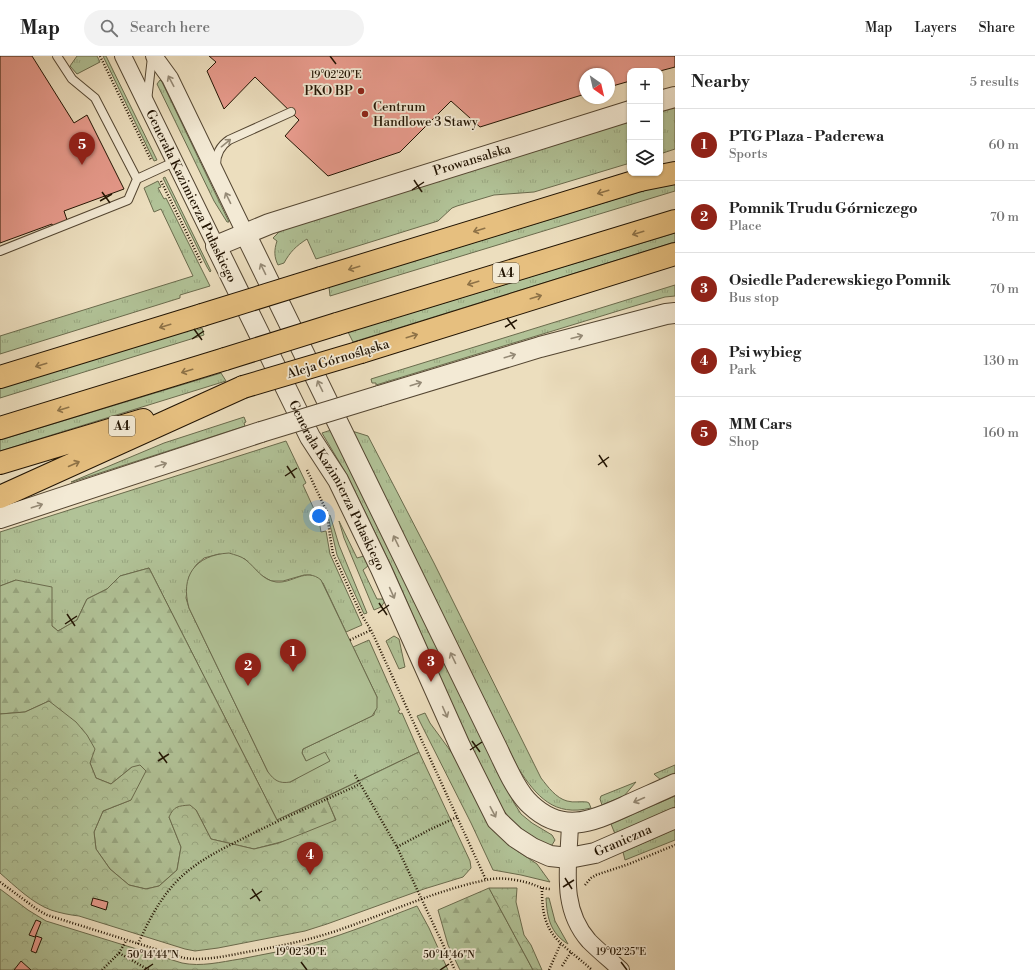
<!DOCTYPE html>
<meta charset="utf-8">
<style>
body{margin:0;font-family:"Libre Bodoni",serif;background:#f2f2f2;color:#222}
.controls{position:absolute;right:12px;top:12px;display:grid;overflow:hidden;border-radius:8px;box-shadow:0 1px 3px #0004}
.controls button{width:36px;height:36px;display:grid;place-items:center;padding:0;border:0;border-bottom:1px solid #e0e0e0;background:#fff;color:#222;font:20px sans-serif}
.compass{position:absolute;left:579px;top:12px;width:36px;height:36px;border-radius:50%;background:#fff;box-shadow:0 1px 3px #0004;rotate:146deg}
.you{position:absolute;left:319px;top:460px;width:14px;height:14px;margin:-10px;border:3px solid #fff;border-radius:50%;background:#1a73e8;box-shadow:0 0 0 6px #1a73e833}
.badge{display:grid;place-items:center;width:26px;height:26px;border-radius:50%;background:#8f2418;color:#fff;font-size:13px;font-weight:700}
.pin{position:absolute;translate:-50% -33px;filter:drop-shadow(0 1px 2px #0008)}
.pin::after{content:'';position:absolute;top:21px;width:14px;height:12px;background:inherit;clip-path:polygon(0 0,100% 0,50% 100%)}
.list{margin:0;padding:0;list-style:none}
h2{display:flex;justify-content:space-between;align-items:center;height:52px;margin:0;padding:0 16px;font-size:17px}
h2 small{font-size:13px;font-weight:400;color:#767676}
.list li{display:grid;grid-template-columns:26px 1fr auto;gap:12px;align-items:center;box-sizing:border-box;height:72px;padding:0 16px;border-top:1px solid #e0e0e0}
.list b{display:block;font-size:15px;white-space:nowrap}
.list p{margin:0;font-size:13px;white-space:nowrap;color:#767676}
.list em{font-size:13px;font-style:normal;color:#767676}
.icon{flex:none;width:22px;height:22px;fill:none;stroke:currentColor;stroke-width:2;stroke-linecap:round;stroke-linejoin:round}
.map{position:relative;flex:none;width:675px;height:914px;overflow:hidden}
header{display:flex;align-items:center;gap:24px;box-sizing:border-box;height:56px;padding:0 20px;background:#fff;border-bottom:1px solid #e0e0e0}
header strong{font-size:19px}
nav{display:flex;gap:22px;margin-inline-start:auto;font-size:14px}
.search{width:280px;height:36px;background:#f2f2f2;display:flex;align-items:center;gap:10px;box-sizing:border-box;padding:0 14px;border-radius:22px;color:#767676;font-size:15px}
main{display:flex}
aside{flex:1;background:#fff}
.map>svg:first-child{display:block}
.grass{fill:url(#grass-tufts);stroke:#6a6b4d}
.forest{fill:url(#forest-firs);stroke:#6a6b4d}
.park{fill:url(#park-crowns);stroke:#6a6b4d}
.pitch{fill:#b1c297;stroke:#6a6b4d}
.building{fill:#e89b8d;stroke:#221403}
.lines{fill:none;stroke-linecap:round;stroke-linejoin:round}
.service-casing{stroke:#544632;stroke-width:10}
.minor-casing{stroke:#544632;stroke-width:18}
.tertiary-casing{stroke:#544632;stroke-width:22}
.primary-casing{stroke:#221403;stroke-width:24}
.motorway-casing{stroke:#221403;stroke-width:24}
.path{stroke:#221403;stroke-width:2.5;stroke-dasharray:1 2;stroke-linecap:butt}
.service{stroke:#f3ead5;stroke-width:8}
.minor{stroke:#f3ead5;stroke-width:16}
.tertiary{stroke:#f3ead5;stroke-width:20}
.primary{stroke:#e6bf7f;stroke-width:22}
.motorway{stroke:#e6bf7f;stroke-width:22}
.tertiary-bridge-casing{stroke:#544632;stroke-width:22;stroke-linecap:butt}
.primary-bridge-casing{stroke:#221403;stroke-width:24;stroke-linecap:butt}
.motorway-bridge-casing{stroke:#221403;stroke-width:24;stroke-linecap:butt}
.tertiary-bridge{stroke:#f3ead5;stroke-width:20}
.primary-bridge{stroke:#e6bf7f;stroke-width:22}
.motorway-bridge{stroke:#e6bf7f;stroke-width:22}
.oneway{stroke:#958a76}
.oneway2{stroke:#8e7247}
.ticks{fill:none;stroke:#221403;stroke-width:1.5}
.poi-dot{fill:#8f2418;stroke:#f3ead5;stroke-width:1.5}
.labels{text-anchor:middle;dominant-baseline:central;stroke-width:3.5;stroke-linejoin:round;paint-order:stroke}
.shield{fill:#f3ead5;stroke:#615442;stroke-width:1}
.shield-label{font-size:12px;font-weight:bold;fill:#221403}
.poi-label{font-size:13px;fill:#221403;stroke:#f3ead5;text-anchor:end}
.street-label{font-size:13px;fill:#221403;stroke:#f3ead5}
.ticks-label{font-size:10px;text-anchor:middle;fill:#221403;stroke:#f3ead5;stroke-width:3.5;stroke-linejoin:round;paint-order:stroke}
</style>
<header>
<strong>Map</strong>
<div class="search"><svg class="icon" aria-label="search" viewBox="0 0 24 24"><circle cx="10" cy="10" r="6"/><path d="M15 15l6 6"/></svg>Search here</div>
<nav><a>Map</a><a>Layers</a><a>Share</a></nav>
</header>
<main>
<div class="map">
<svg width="675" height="914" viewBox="0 0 675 914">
<defs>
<pattern id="grass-tufts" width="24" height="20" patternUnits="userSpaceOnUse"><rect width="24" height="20" fill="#b1c297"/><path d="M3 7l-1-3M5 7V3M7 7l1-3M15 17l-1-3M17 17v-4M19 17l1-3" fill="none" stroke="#98a680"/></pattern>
<pattern id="forest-firs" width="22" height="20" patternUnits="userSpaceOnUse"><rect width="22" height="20" fill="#b1c297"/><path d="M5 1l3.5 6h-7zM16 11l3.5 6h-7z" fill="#98a680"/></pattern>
<pattern id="park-crowns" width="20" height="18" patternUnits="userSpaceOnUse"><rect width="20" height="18" fill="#b1c297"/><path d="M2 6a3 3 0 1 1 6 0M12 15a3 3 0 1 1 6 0" fill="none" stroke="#98a680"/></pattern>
</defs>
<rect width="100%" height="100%" fill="#ecdebe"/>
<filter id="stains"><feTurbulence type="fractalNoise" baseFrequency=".005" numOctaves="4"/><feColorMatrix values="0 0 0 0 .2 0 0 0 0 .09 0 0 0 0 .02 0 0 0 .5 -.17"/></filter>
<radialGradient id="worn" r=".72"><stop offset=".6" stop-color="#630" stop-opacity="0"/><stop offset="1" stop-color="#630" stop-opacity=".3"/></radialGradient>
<!-- grass -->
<path class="grass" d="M77,0H97L100,6L77,18L70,10Z
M103,0H106L157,104L154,105Z
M160,24L162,26L229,166H227L214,145L157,28Z
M675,50V93L660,98V55Z
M630,64V107L534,136L494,139L457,150L452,152L438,165L316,203L307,183C296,190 290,196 284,207L278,209C274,201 274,194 277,185L273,182L279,176L286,172Z
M165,121L211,215L210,216L207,211L163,122Z
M158,125L161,131L158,132L164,143L166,142L210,230L180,239V242L0,298V280L193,220L161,153L154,156L144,132Z
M675,125V135L330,240L329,231Z
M675,177V186L353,286L348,276Z
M675,229V240L665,241L631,251L376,329V327H372L371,323Z
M197,272L198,274L202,272L204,279L0,342V332Z
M221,317L226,325L0,395V384Z
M244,361L246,366L244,367L245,370L72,426H71L164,387Z
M331,374L514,747L521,758L532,767L552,779L555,784L552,789H548C529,779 514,770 502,752L460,667L394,516L366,458L347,419L322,377Z
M352,375L368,380L434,507L541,722C548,731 556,742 567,745C574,747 580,745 587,746L589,747L591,752C554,761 537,741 518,712Z
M286,385L306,427L303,429L319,464L321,476L326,475L330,498L362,569L346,576L323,527L311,519H304L283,525H271L259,518L245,503L219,498L204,502L196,509L189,521L186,542L189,552L268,716L290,726C302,721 302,717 306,705L302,697L303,693L374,659L377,641L353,591L369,584L400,654L398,655L400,658L402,657L419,696L277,764L149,512L120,520L107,533L87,543L77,564L58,575L52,570L16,524L0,530V476Z
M330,459L339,489L367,557L364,558L337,499L328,460Z
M339,465L357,502L364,500L368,510L363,514L377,543H385V545L381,551L374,554L344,482Z
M394,580L399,583L405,611L399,613L386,585Z
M425,657L430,667L452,697L494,774L510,790L537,808L550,826L521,819L493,814L471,767L417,660Z
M675,709V717L661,724L655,719L654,718Z
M636,726L624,740L602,749L600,743L601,740Z
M675,740V751L615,778L611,768Z
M675,773V784L625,804L623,796Z
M546,842H549L555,865L568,888C550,877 547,861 546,842Z"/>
<!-- forest -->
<path class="forest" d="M149,512L277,764L326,741L337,767L315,777L254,793L211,783L196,754L169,761L181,791L177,814L159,830L146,833L129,829L110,813L96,793L94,776L103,755L131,744L132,711L111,728L96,722L90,707L49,645L25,656L0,658V530L16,524L52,531V570L58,575L77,564L87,543L107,533L120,520Z
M489,832L533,914H460L448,889L438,854Z"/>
<!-- park -->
<path class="park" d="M49,645L76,666L87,679L95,693L90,707L96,722L111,728L132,711L140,709L146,715L131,744L103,755L94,776L96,793L110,813L129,829L146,833L159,830L177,814L181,791L169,761C174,750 178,750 190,749L196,754L211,783L254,793L279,787L336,764L326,741L419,696L470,805L471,812L463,821L424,833L327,868L305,875L218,892L195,895L185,893L79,860C70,859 60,857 51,854C32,847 15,830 0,817V658L25,656Z
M489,832H517L516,846L524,879L531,889L542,914H533Z
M0,833L28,854L46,865L182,907C201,911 221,906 240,903C265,898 290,894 314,887C349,877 383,863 417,850L429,872L448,914H0Z"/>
<!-- pitch -->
<path class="pitch" d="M229,497C235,499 241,500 246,504C256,512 262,524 276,526C292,528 306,511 321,524L377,641V652L372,660L303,693L302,697L306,705L325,696L330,705L290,726C279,728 274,724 268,716L189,552C180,520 195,499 229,497Z"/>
<!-- building -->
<path class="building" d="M0,0H32L74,67L87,59L124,133L64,155L67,164L53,170L52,168L0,187Z
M209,0H675V11L660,15H630V25L609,31V18H585V38L480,71L451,45L400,96L328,120L285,80L299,64L255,21L224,53L207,15L216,6Z
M93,842L108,846L106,854L91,849Z
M36,864L41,866L35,881L29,879Z
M36,880L42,882L36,897L31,895Z
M21,905L31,914H14Z"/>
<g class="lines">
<!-- service casing -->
<g class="service-casing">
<path id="service" d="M57,0L72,23L95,42L137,123L174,106
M147,45L152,1
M216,109C216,98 220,90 229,84L291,56
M0,195L128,144L137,123"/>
</g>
<!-- minor casing -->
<g class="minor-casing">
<path id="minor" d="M123,0L216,190
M154,0L170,22L245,177
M570,767C569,809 559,851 589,885C599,895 610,904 621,914"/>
</g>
<!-- tertiary casing -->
<g class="tertiary-casing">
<g id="tertiary">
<path d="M660,45L675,41"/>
<path id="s1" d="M630,55L269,168L216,190L310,381L338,424L381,513L460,690L497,764L515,781L532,792L550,800L569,802L595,797L675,762"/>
<path d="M245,177L495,688C504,706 516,736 531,749C562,778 591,766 624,751C641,743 658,736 675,728"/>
<path d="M379,340L540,291L666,258L675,257"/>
<path d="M0,462L261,376"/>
</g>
</g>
<!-- primary casing -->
<g class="primary-casing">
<path id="primary" d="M321,222L640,124
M0,321L202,259"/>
</g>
<!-- motorway casing -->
<g class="motorway-casing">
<path id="motorway" d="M640,124L675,117
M337,268L675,165
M361,296L675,198
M0,372L225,303
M0,407L143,364
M0,441L243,331"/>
</g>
<!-- path -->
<path class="path" d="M100,0L151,104
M161,125L202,208
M307,414L327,456L330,480L333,498L361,558L371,574L486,824
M350,584L371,574
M355,719L397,791L455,914
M397,791L429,774L457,761
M0,826L38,854L47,859L184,902C205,905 226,900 247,896C276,891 305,885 333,876C384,859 433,835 486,824C498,821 513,823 525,826C534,828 541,833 551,833
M585,829L591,822L596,819L629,808L675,789
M542,832C541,881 560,885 592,914
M138,888C148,866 159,844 176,826C195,806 220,794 244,782C282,762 322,746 360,728
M119,897L149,914
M562,910L571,896
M102,914L119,897L126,885
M549,914L561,887"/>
<!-- service -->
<use href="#service" class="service"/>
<!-- minor -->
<use href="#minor" class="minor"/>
<!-- tertiary -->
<use href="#tertiary" class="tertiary"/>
<!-- primary -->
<use href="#primary" class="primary"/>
<!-- motorway -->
<use href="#motorway" class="motorway"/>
<!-- tertiary-bridge casing -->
<g class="tertiary-bridge-casing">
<path id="tertiary-bridge" d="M261,376L379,340"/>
</g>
<!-- primary-bridge casing -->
<g class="primary-bridge-casing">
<path id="primary-bridge" d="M202,259L321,222"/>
</g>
<!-- motorway-bridge casing -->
<g class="motorway-bridge-casing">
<path id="motorway-bridge" d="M225,303L337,268
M243,331L361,296"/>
</g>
<!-- tertiary-bridge -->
<use href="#tertiary-bridge" class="tertiary-bridge"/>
<!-- primary-bridge -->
<use href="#primary-bridge" class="primary-bridge"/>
<!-- motorway-bridge -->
<use href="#motorway-bridge" class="motorway-bridge"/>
</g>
<!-- one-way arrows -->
<defs><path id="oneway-shaft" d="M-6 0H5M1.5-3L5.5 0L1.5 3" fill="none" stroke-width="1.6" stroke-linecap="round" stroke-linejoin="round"/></defs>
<g class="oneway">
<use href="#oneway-shaft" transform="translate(171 25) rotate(-118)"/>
<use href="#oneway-shaft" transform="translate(226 87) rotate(-39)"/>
<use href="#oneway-shaft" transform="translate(228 142) rotate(-116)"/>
<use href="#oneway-shaft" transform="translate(263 213) rotate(-116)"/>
<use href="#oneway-shaft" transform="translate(577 281) rotate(-15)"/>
<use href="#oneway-shaft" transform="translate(510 300) rotate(-17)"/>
<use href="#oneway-shaft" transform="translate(416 328) rotate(-17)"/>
<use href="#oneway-shaft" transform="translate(320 330) rotate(-116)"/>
<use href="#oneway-shaft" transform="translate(161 409) rotate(-18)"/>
<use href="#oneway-shaft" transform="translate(37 450) rotate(-18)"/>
<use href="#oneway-shaft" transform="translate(396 485) rotate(-116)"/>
<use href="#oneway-shaft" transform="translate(392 537) rotate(66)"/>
<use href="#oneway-shaft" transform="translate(453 602) rotate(-116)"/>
<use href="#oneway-shaft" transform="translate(445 656) rotate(66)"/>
<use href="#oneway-shaft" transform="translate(639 744) rotate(156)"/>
<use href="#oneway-shaft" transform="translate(493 756) rotate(62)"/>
</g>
<g class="oneway2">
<use href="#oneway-shaft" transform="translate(603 136) rotate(163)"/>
<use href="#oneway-shaft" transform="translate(479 174) rotate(163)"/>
<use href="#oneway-shaft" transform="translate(638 177) rotate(163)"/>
<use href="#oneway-shaft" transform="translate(354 212) rotate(163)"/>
<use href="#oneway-shaft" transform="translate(473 227) rotate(163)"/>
<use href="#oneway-shaft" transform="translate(536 241) rotate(-17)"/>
<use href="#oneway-shaft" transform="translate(165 270) rotate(163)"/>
<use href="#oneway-shaft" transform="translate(412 280) rotate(-17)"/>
<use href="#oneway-shaft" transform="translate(41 309) rotate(163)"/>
<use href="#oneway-shaft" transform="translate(187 315) rotate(163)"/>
<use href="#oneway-shaft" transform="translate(63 353) rotate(163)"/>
<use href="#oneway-shaft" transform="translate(74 408) rotate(-24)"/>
</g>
<!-- ticks -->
<path class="ticks" d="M330,0L336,8M414,124L422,136M412,134L424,126M102,136L110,147M100,145L112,138M507,262L515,273M505,271L517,264M194,273L202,284M192,283L204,275M599,399L607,411M598,409L609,401M287,410L295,422M285,420L297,412M379,547L387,559M378,557L389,549M67,558L75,570M65,568L77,560M472,685L480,696M470,694L482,686M159,696L167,707M158,705L169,698M565,822L572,833M563,831L574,824M252,833L260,845M250,843L262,835M301,906L307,914M621,906L627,914M144,914L153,908M440,914L449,908"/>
<!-- markers -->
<g class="poi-dot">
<circle cx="361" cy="35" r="4"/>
<circle cx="365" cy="58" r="4"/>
</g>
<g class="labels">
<!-- shield labels -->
<g class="shield">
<rect x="493" y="207" width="26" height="20" rx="3"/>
<rect x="109" y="360" width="26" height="20" rx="3"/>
</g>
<g class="shield-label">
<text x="506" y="217">A4</text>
<text x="122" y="370">A4</text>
</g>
<!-- poi labels -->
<g class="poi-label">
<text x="353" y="35">PKO BP</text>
<text x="373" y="51" text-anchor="start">Centrum<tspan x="373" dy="15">Handlowe 3 Stawy</tspan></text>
</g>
<!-- street labels -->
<g class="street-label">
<text transform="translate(472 104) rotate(-17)">Prowansalska</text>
<text transform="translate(191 140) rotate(64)">Generała Kazimierza Pułaskiego</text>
<text transform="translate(338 303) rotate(-17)">Aleja Górnośląska</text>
<text stroke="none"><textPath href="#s1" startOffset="704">Generała Kazimierza Pułaskiego</textPath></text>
<text stroke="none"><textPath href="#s1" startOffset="1216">Graniczna</textPath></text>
</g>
</g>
<g class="ticks-label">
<text x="336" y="22">19°02'20"E</text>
<text x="301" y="899">19°02'30"E</text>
<text x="621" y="899">19°02'25"E</text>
<text x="153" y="902">50°14'44"N</text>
<text x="449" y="902">50°14'46"N</text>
</g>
<rect width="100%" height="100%" filter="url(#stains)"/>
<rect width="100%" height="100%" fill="url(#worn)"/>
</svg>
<div class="controls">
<button>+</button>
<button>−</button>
<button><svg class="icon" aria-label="layers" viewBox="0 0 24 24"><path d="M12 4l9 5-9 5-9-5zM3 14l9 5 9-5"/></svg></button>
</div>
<svg class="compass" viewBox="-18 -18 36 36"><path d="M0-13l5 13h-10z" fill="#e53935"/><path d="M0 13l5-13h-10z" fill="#767676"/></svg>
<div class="you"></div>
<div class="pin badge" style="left:293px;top:616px">1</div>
<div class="pin badge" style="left:248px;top:630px">2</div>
<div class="pin badge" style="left:431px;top:626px">3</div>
<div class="pin badge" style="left:310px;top:819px">4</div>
<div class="pin badge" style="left:82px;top:109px">5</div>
</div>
<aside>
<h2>Nearby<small>5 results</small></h2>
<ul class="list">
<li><span class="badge">1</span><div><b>PTG Plaza - Paderewa</b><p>Sports</p></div><em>60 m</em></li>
<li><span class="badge">2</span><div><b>Pomnik Trudu Górniczego</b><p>Place</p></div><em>70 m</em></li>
<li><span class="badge">3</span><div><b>Osiedle Paderewskiego Pomnik</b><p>Bus stop</p></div><em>70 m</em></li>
<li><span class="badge">4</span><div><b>Psi wybieg</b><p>Park</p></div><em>130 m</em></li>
<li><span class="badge">5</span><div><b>MM Cars</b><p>Shop</p></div><em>160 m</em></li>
</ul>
</aside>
</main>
